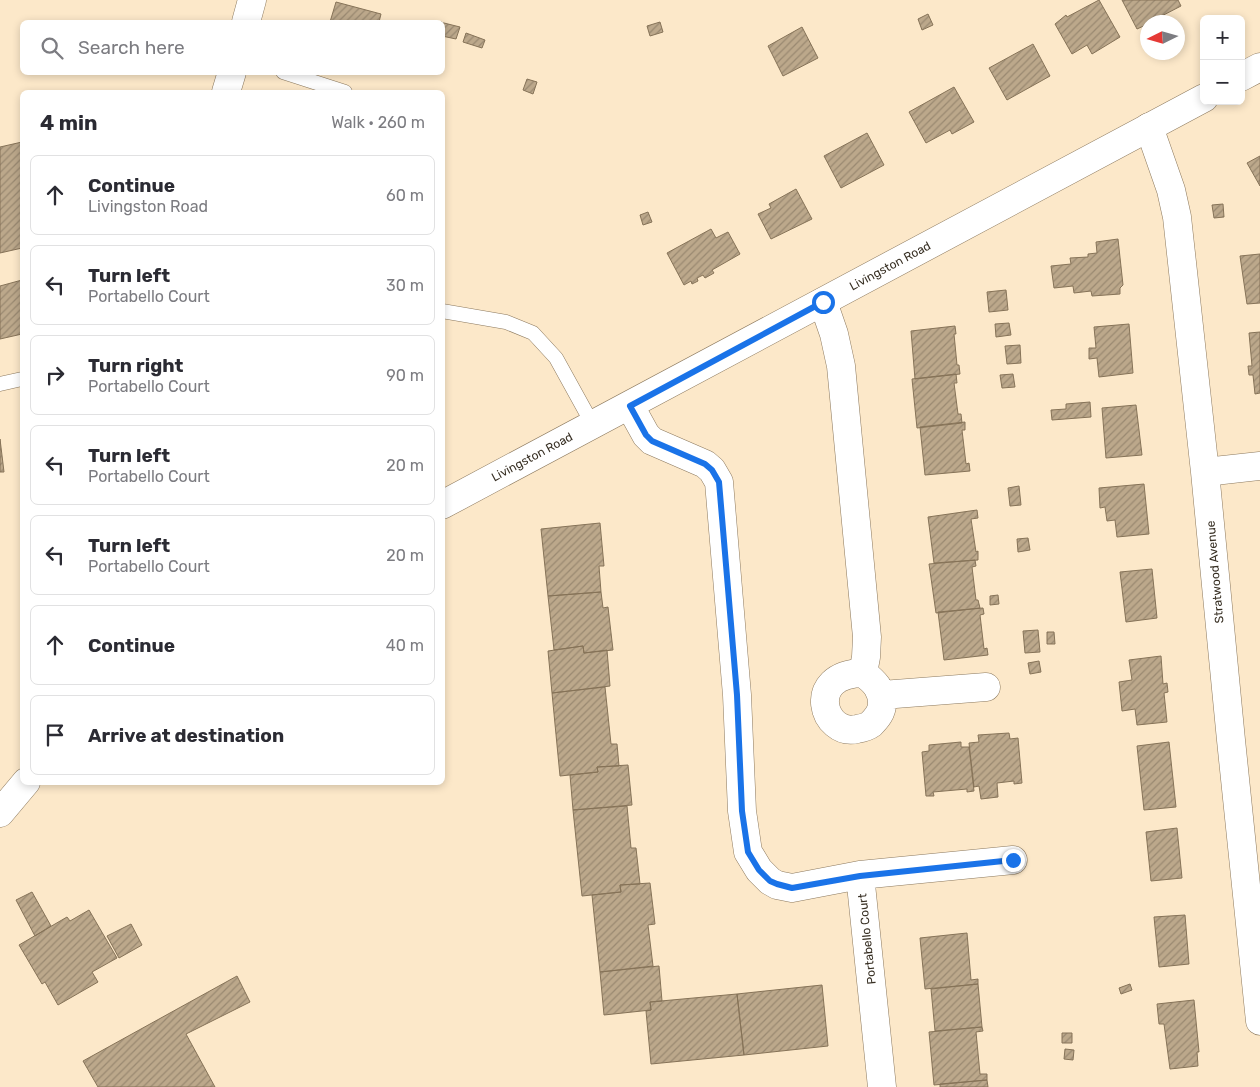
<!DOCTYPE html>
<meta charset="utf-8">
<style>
body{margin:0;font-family:Rubik,sans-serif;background:#f7f7f7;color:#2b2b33}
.controls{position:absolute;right:15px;top:15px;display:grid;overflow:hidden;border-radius:8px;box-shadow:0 2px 8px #0003}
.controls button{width:45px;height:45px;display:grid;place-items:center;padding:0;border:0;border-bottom:1px solid #e1e1e2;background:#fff;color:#2b2b33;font:25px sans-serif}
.compass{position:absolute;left:1140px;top:15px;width:45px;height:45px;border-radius:50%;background:#fff;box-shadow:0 2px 8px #0003;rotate:265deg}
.stop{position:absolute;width:15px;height:15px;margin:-11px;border:4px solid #1a73e8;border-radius:50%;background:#fff}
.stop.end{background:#1a73e8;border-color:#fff;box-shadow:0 1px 5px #0008}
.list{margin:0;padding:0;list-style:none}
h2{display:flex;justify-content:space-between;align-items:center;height:65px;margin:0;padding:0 20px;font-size:21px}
h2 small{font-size:16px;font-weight:400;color:#7c7c81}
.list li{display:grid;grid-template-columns:32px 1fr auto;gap:15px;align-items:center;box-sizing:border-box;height:80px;margin:0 10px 10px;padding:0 10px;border:1px solid #e1e1e2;border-radius:8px}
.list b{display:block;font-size:19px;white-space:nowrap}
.list p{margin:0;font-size:16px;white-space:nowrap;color:#7c7c81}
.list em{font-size:16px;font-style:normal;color:#7c7c81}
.icon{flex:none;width:28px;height:28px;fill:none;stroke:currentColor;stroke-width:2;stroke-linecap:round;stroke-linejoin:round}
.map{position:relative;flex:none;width:1260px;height:1087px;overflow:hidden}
.search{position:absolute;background:#fff;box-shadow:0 2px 8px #0003;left:20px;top:20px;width:425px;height:55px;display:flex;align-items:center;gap:12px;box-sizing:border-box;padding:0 18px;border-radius:8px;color:#7c7c81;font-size:19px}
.panel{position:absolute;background:#fff;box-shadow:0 2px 8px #0003;left:20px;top:90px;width:425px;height:695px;border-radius:8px}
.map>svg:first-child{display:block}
.building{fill:url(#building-hatch);stroke:#867358}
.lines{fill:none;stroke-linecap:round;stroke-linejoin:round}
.lane-casing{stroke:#8c795e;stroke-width:15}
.street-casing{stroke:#8c795e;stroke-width:29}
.secondary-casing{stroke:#8c795e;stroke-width:29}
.lane{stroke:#fff;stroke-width:14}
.street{stroke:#fff;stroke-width:28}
.secondary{stroke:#fff;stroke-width:28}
.route{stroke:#1a73e8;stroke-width:6}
.labels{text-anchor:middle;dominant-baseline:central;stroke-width:5;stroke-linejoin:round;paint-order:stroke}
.street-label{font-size:12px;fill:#383024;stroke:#fff}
</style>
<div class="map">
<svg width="1260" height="1087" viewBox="0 0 1260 1087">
<defs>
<pattern id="building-hatch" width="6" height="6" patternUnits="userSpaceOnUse" patternTransform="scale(1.25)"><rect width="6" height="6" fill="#bca88b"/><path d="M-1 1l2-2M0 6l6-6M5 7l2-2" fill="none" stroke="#9a8971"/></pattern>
</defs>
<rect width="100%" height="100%" fill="#fce8c9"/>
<!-- building -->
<path class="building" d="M1099,0L1120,37L1092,54L1087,45L1072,54L1055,24L1066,15L1067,17Z
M1122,0H1178L1181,6L1150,22H1148V24L1137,29Z
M336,2L381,14L379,22H330Z
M928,14L933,25L922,30L918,19Z
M440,22L460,27L456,39L442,36V22Z
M660,22L663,32L650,36L647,26Z
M802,27L818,58L783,76L768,46Z
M466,33L485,40L482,48L463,42Z
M1033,44L1050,76L1007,100L989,68Z
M527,79L537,82L533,94L523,90Z
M954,87L974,122L952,134L950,130L926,143L909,112Z
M867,133L884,165L841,188L824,156Z
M22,142V248L0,253V147Z
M1260,156V186L1247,163Z
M796,189L812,219L771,239L758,214L771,208L769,204Z
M1223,204L1224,217L1214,218L1212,205Z
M648,212L652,222L643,225L640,215Z
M711,229L716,238L728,232L740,254L712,270L714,273L705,278L703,275L697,278L698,281L692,284L691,281L684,285L667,253Z
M1118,239L1123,285L1120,288V294L1092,296L1091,291L1074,293L1073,286L1054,288L1051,266L1071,264L1070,258L1088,257V254L1097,253L1096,242Z
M1260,254V303L1247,304L1240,256Z
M22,280V334L0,339V286Z
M1006,290L1008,310L989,312L987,292Z
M1009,323L1011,335L996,337L995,324Z
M1129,324L1133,373L1099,377L1097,358L1089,359V348H1096L1094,327Z
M955,326L956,334H954L957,365H959L960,374L915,379L911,331Z
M1260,332V393L1255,394L1253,375H1249L1248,366H1252L1249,333Z
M1020,345L1021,363L1007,364L1005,346Z
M956,374L957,383H954L958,414H961L962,423L917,428L912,379Z
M1013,374L1015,387L1002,388L1000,375Z
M1090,402L1091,417L1052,420L1051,410L1066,409V404Z
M1136,405L1142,455L1106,458L1102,408Z
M965,422V430H962L966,464L969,463L970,471L925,475L920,427Z
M0,439L4,472H0Z
M1144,484L1149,534L1117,537L1115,520L1107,521L1105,507L1100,508L1099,488Z
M1019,486L1021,505L1010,506L1008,488Z
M977,510L978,518L971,519L976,552L978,551V560L934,563L928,517Z
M600,523L604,566H599L601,592L548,596L541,529Z
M1028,538L1030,550L1018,552L1017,539Z
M975,560L976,566L972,567L976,600H978L980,608L936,613L929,564Z
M1152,569L1157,618L1126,622L1120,572Z
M601,592L603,608L608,607L613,650L584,653L583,646L554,650L548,596Z
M998,595L999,604L990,605V596Z
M983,608L984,614L980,615L984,649L987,648L988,655L944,660L938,612Z
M1038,630L1040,652L1025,653L1023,631Z
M1047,632H1054L1055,644H1047Z
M583,646L584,653L607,650L610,686L552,693L548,651Z
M1161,656L1163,684L1167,683L1168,692L1164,693L1167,722L1137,725L1135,709L1122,711L1119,682L1132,680L1129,660Z
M1039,661L1041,672L1030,674L1028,663Z
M605,687L611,744H617L619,766L597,767L598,772L560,776L552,693Z
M1009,733L1010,739L1018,738L1022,783L1014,784V781L997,783L998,797L981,799L979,786L974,787L969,743L979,742L978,735Z
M961,742V747H969L974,791L967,792V789L933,792L934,796H926L922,752L929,751V745Z
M1169,742L1176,807L1144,810L1137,746Z
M628,765L632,805L573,810L570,775L598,772L597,767Z
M627,806L631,848H636L640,884L620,885L621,892L582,896L573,810Z
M1177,828L1182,878L1151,881L1146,832Z
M650,883L655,924L648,925L653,966L600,972L592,895L621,892L620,885Z
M32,892L51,926L35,936L16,900Z
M89,910L117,958L92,972L98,982L58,1005L45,982L42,984L19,945L67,917L70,921Z
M1185,915L1189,964L1159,967L1154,917Z
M131,924L142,945L119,958L107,936Z
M967,933L971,980L978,979V984L925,989L920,938Z
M659,966L662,1001L650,1002L651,1010L604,1015L600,972Z
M237,976L250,1002L186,1034L215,1087H98L83,1061Z
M978,984L982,1027L935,1031L931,989Z
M1130,984L1132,990L1121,994L1119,988Z
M822,985L828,1046L744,1055L737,994Z
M737,994L744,1055L651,1064L646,1011L651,1010L650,1002Z
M1194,1000L1199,1052H1197L1198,1066L1170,1069L1164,1024H1159L1157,1004Z
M982,1027L983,1031L976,1032L980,1074H987V1080L934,1085L929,1032Z
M1062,1033H1072V1043H1062Z
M1065,1049L1074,1050L1073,1060L1064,1059Z
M987,1080L988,1087H940V1084Z"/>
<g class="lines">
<!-- lane casing -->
<g class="lane-casing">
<path id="lane" d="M283,72L345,92
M442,311L506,322L533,333L556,358L593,425
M0,384L22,379"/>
</g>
<!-- street casing -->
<g class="street-casing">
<path id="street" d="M1149,127L1171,190L1177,217L1205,472L1231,740L1260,1021
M823,302L834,334L841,366L867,637L866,657L863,673C875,682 882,689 882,704C882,712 877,718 871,724C867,727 863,728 857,729C823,737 804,674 863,673
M630,406L646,435L652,441L705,464L712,470L719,482L737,695L742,811L748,852L759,870L770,881L777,885L792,888L860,875L1013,860
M1205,472L1260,466
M882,695L986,687
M860,875L882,1087"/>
</g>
<!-- secondary casing -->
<g class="secondary-casing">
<path id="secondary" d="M246,22L252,0
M1241,77L1260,67
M226,92L232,72
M442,505L1204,98
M0,813L26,782"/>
</g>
<!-- lane -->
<use href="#lane" class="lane"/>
<!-- street -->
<use href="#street" class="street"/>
<!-- secondary -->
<use href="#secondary" class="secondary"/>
</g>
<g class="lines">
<!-- route -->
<path class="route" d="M823,302L630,406L646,435L652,441L705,464L712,470L719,482L737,695L742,811L748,852L759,870L770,881L777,884L792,888L860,876L1013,860"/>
</g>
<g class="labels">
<!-- street labels -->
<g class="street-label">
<text transform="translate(890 266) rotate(-28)">Livingston Road</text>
<text transform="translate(532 457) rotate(-28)">Livingston Road</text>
<text transform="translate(1215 572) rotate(-95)">Stratwood Avenue</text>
<text transform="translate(867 939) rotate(-96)">Portabello Court</text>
</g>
</g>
</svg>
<div class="controls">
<button>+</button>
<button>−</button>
</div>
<svg class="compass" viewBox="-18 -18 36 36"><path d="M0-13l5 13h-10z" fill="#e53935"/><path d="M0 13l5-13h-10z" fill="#7c7c81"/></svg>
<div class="stop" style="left:823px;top:302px"></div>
<div class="stop end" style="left:1013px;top:860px"></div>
<div class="search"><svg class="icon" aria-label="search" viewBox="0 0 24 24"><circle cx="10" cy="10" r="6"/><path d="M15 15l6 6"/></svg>Search here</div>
<section class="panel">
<h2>4 min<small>Walk · 260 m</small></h2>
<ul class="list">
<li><svg class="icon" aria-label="ahead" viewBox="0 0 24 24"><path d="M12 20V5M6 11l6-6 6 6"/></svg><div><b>Continue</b><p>Livingston Road</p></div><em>60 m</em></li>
<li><svg class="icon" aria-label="left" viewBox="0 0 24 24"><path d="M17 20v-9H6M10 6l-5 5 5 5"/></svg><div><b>Turn left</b><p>Portabello Court</p></div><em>30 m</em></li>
<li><svg class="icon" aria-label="right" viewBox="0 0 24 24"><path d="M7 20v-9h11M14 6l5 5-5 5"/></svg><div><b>Turn right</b><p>Portabello Court</p></div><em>90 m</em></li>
<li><svg class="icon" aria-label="left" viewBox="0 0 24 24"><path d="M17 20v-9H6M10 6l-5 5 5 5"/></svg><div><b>Turn left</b><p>Portabello Court</p></div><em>20 m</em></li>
<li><svg class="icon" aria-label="left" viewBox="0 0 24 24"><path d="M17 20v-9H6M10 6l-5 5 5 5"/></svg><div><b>Turn left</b><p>Portabello Court</p></div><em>20 m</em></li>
<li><svg class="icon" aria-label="ahead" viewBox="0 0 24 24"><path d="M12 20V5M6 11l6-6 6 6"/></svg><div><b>Continue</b></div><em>40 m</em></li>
<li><svg class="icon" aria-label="arrive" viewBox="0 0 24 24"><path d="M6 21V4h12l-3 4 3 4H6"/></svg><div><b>Arrive at destination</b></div></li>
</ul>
</section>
</div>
